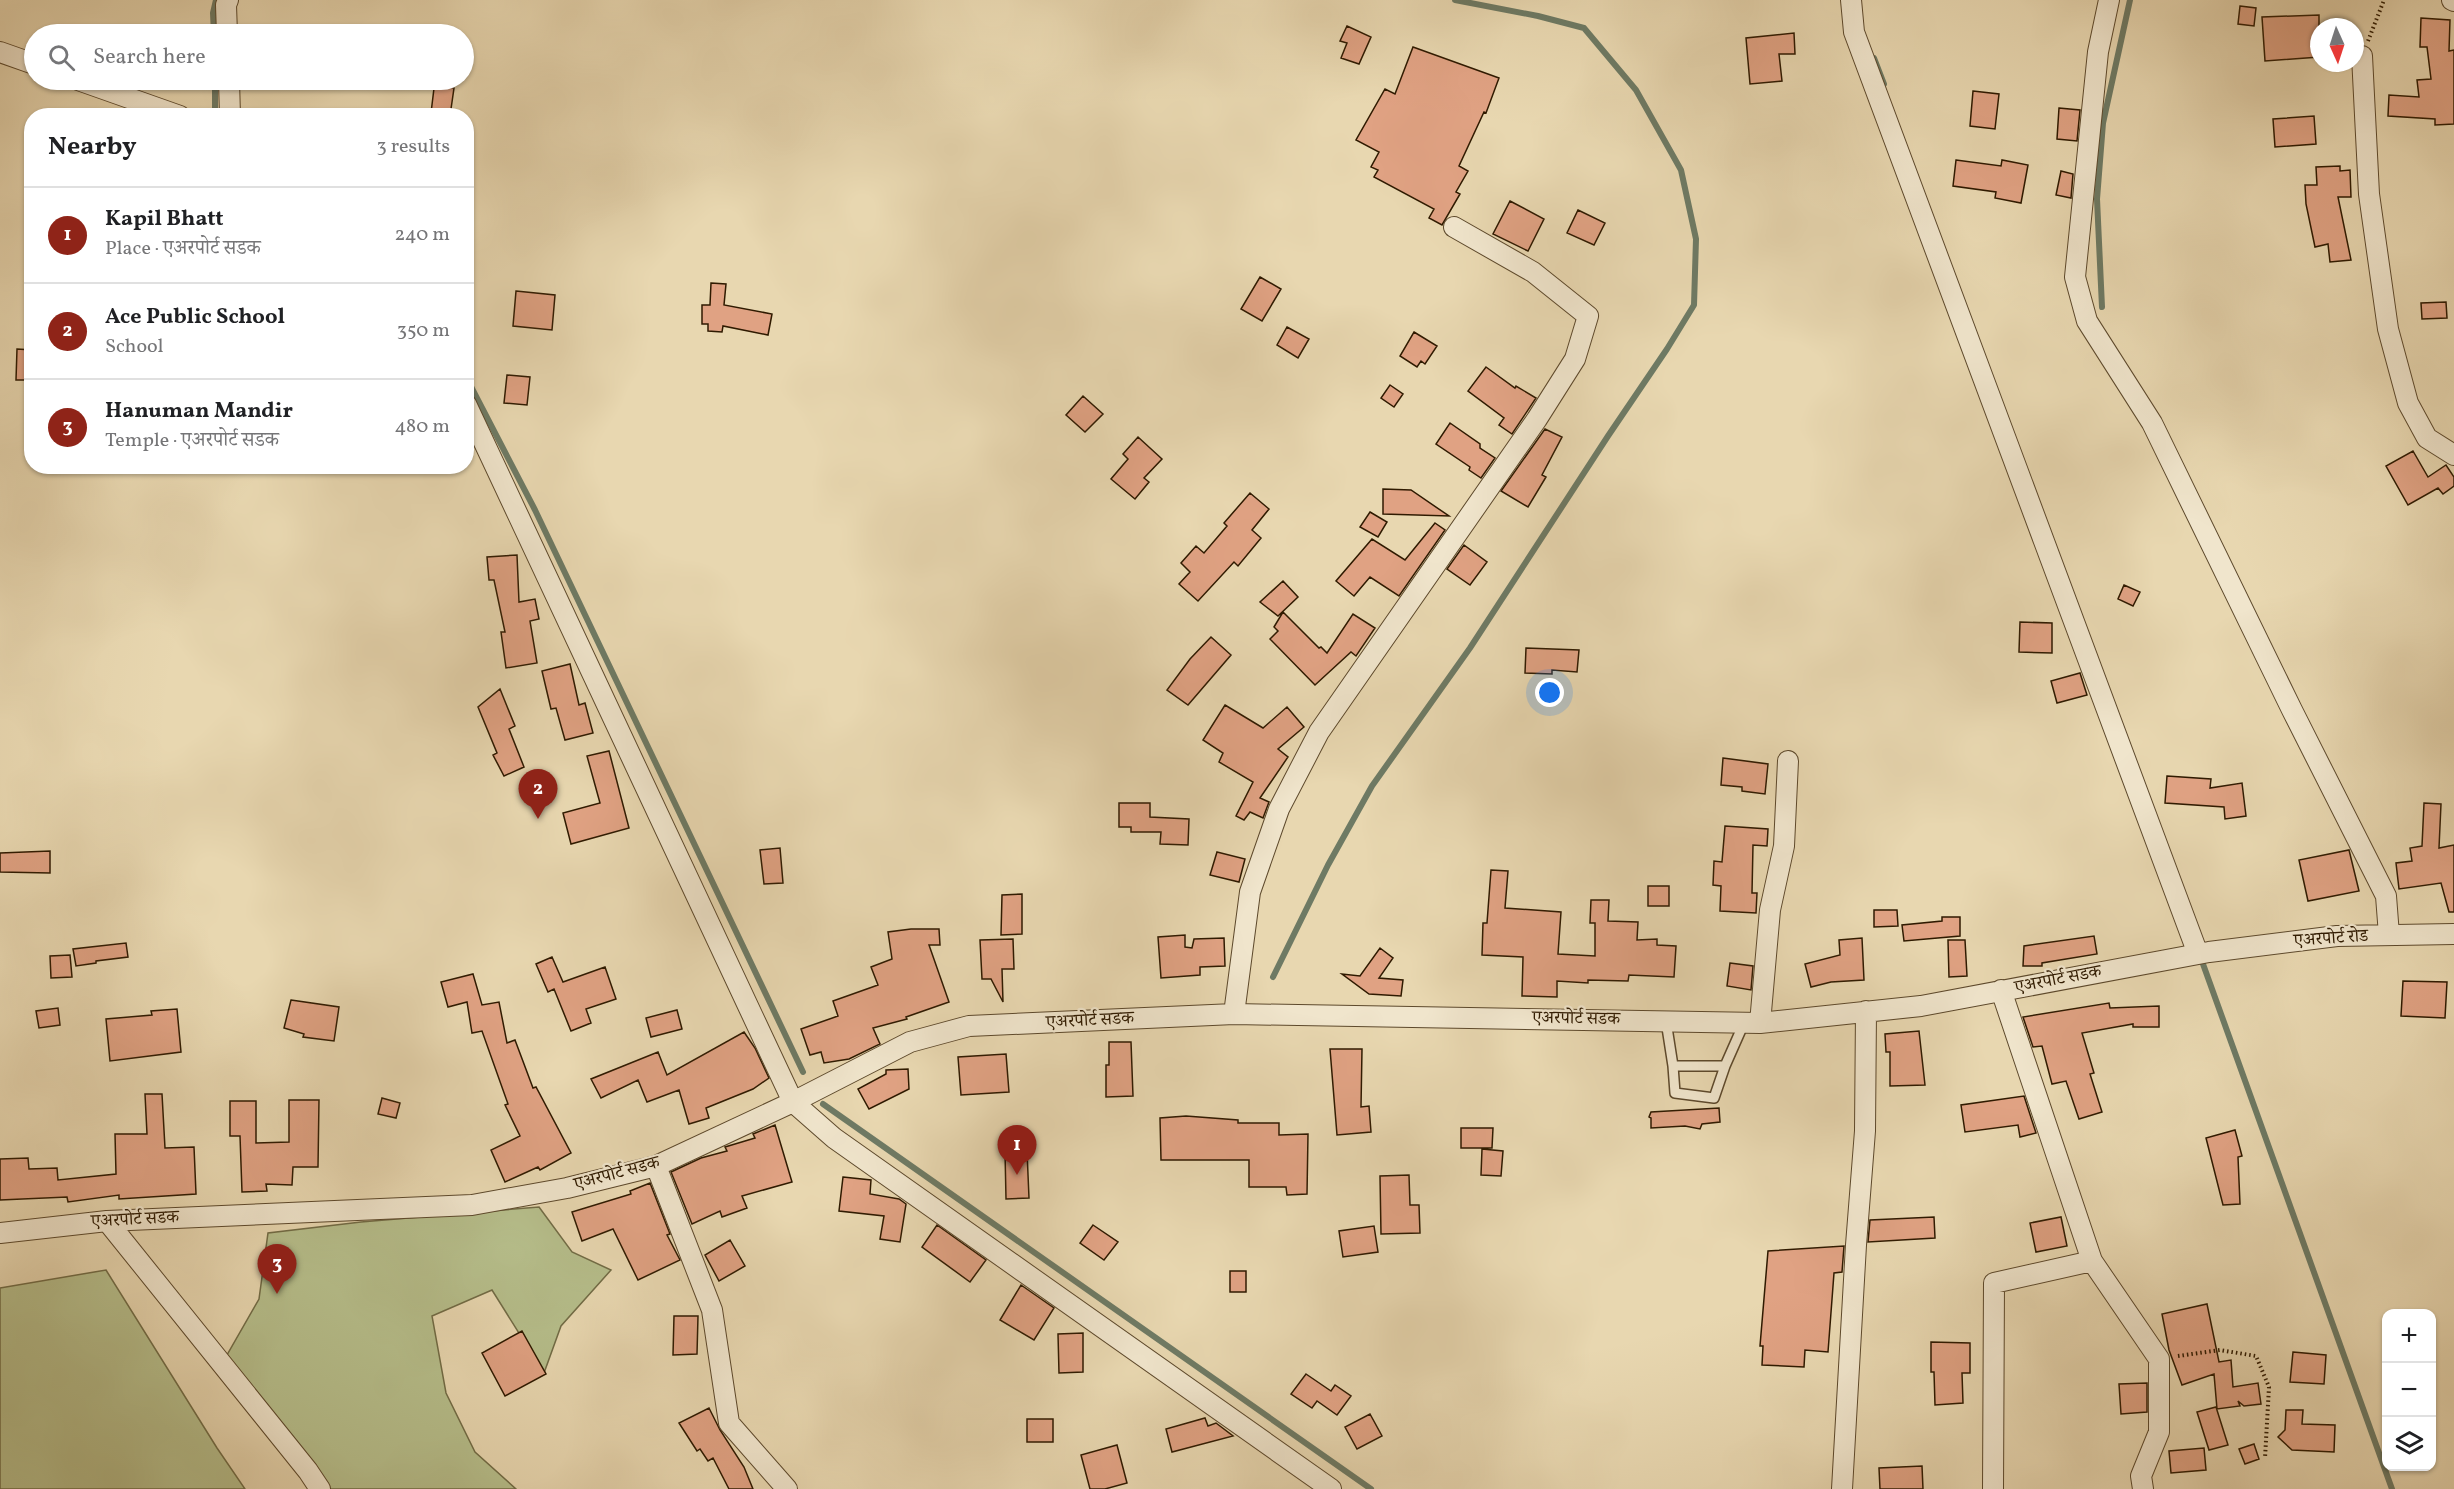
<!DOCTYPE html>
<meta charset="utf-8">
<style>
body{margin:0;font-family:Vollkorn,"Noto Serif Devanagari",serif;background:#f6f6f6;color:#202124}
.controls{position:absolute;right:18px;bottom:18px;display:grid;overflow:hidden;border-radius:12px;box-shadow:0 2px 4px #0004}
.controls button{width:54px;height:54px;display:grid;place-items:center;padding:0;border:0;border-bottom:2px solid #e0e0e0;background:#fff;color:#202124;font:30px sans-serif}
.compass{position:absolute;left:2310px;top:18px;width:54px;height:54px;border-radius:50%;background:#fff;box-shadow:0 2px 4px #0004;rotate:177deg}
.you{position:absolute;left:1550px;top:693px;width:21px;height:21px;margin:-15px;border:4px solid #fff;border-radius:50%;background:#1a73e8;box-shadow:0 0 0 9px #1a73e833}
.badge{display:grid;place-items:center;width:39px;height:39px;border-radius:50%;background:#8f2418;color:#fff;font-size:20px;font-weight:700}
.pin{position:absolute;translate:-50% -50px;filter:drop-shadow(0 2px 3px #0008)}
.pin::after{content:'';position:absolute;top:32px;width:21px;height:18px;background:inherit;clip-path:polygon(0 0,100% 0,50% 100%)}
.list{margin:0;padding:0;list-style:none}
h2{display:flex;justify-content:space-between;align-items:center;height:78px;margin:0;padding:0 24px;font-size:26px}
h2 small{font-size:20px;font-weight:400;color:#757577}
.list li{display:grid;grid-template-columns:39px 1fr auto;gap:18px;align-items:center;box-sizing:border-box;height:96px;padding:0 24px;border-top:2px solid #e0e0e0}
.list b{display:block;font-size:22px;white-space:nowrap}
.list p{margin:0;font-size:20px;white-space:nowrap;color:#757577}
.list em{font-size:20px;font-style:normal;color:#757577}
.icon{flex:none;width:33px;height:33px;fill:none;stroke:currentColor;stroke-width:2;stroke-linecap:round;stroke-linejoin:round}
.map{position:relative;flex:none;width:2454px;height:1489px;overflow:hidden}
.search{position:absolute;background:#fff;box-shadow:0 2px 4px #0004;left:24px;top:24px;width:450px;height:66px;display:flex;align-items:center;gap:15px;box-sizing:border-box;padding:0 21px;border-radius:33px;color:#757577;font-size:22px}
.panel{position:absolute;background:#fff;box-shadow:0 2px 4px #0004;left:24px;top:108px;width:450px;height:366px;border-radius:24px}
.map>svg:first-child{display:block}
.green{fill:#b6be8b;stroke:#726c46;stroke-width:1.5}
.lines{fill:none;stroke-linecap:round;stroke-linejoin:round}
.stream{stroke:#6e7a64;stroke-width:6}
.building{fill:#e0a283;stroke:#2f1a00;stroke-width:1.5}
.lane-casing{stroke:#5d492c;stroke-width:12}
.street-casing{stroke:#5d492c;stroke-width:22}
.path{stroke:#2f1a00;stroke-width:4;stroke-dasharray:1.5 3;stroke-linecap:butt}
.lane{stroke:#f0e5cc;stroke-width:9}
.street{stroke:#f0e5cc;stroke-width:20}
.labels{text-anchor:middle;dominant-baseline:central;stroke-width:4.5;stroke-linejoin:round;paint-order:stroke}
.street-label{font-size:18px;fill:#2f1a00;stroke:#f0e5cc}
</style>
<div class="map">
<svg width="2454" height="1489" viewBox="0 0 2454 1489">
<rect width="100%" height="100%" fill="#e8d7b0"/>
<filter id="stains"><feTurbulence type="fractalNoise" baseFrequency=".00333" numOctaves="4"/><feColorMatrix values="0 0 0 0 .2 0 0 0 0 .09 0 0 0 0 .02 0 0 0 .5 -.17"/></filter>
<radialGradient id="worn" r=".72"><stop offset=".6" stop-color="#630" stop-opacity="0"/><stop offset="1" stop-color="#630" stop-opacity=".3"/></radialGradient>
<!-- green -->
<path class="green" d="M539,1207L572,1252L611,1270L561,1326L544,1373L492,1290L432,1316L446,1393L475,1452L516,1489H324L223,1362L259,1299L268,1233L361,1222Z
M106,1270L217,1448L245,1489H0V1288Z"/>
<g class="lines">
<!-- stream -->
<path class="stream" d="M214,34L213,13L216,0
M1874,58L1884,84
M215,116V80
M2102,307L2097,199L2103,123L2130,0
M466,377L535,510L803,1072
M2203,964L2392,1489
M1273,977L1328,865L1372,786L1470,648L1608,436L1667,349L1694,305L1696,239L1681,170L1636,90L1584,28L1538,16L1455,0
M823,1104L1371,1489"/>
</g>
<!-- building -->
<path class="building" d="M2240,6L2256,8L2254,26L2238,24Z
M2319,15V57L2265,61L2262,17Z
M2421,18L2450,20L2449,51L2454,50V124L2435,125V119L2388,116L2389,95L2419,97L2417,80L2431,79L2427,47H2420Z
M1347,26L1371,37L1359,64L1341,58L1347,43L1340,41Z
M1794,33L1795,54H1779L1782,81L1750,84L1746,38Z
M1413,47L1499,78L1486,113L1484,112L1459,166L1468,171L1456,192L1460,194L1442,225L1429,218L1434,209L1374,177L1378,170L1371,167L1379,152L1356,140L1385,89L1395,94Z
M435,80H450L449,87L454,88L450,116L431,113Z
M1973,91L1999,94L1995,129L1970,126Z
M2059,108L2080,110L2077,141L2057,139Z
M2314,116L2316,144L2275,147L2273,119Z
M1956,160L2001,166L2002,160L2028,165L2021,203L1995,198L1996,192L1953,186Z
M2340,166V171L2350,170L2351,197H2338L2351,260L2330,262L2328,244L2315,247L2306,204L2305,185H2317L2316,167Z
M2061,171L2073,174L2071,198L2056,195Z
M1510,201L1544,219L1528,251L1493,234Z
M1578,210L1605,223L1594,245L1567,233Z
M1260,277L1281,289L1262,321L1241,309Z
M711,283L726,284L724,305L772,314L768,335L723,326L722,332L708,331V324H702V305H710Z
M516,291L555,295L552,330L513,326Z
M2446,302L2447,318L2422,319L2421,303Z
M1287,327L1309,339L1298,358L1277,345Z
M1414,332L1437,346L1425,364L1421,361L1417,367L1400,356Z
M17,349L32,350V380H16Z
M1486,367L1515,388L1516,386L1536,398L1512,434L1499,425L1504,418L1468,391Z
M507,375L530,377L527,405L504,403Z
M1390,385L1403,394L1394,407L1381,398Z
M1083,396L1103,414L1085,432L1066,415Z
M1450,423L1480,444V448L1495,458L1481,478L1469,470L1470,467L1436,444Z
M1545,429L1562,437L1542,475L1546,477L1528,507L1501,491Z
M1138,437L1162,459L1144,478L1149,482L1135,499L1111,479L1128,459L1123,454Z
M2413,451L2428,477L2446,465L2454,477V486L2443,494L2438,488L2408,505L2386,466Z
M1383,489L1411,490L1449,516L1383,514Z
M1250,493L1269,509L1252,530L1261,538L1238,566L1234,562L1198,601L1179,584L1190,572L1181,563L1196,546L1204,553L1227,526L1224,523Z
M1370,512L1387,522L1378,537L1360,527Z
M1435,523L1445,530L1399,596L1370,577L1354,596L1336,581L1372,539L1405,560Z
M1464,545L1487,562L1470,585L1447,569Z
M517,555L519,602L535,599L539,619L530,621L537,663L506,668L501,632H505L494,580H489L487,557Z
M1283,581L1298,597L1278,616L1260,602Z
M2124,585L2140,592L2133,606L2118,599Z
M1283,612L1319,648L1321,647L1327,653L1353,614L1375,628L1356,656L1351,652L1315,685L1270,639L1278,631L1274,627Z
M2020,622L2052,623V653L2019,652Z
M1211,637L1231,655L1188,705L1167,690L1190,659Z
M1526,648L1579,650L1577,672L1552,670V674L1525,673Z
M570,664L579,705L585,703L593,733L565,740L556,708L551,709L542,671Z
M2080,673L2087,695L2057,703L2051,681Z
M500,689L515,726L509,729L524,767L504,776L493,755L497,753L478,707Z
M1225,705L1263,728L1287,707L1304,727L1278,749L1288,757L1260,798L1269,802L1263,818L1250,812L1244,820L1236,816L1253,782L1219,762L1223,753L1203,740Z
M609,751L629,828L571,844L563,813L600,803L587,756Z
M1723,758L1768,764L1765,794L1742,791V787L1721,785Z
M2167,776L2211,779L2210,788L2242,783L2246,816L2225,819L2224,807L2165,803Z
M1119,803H1150V817L1189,819L1188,845L1160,844L1161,832H1131V827H1119Z
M2424,803L2441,804L2439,848L2454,845V912H2449L2441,883L2399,889L2396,863L2412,861L2410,848L2422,846Z
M1725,826L1768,829L1767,846L1753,845L1752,893H1757L1756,913L1720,911L1721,886L1713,885L1714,861L1722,862Z
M780,848L783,883L764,884L760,850Z
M2349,850L2359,891L2308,901L2299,860Z
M50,851V873L0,872V853Z
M1217,852L1245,859L1239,882L1210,875Z
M1491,870L1508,871L1505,908L1561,912L1558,954L1595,956V923H1590L1591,900H1609L1608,921L1638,922L1637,940L1657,939V945L1676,946L1674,977L1629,975L1628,981L1588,980V983L1557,981V997L1522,996L1523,957L1482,955L1483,923H1487Z
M1648,886H1669V906H1648Z
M1022,894V934L1001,935L1002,895Z
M1874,910H1897L1898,926L1874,927Z
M1942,917H1960V936L1904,941L1902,925L1942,921Z
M911,929H939L940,945H929L949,1002L906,1017L907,1019L873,1028L880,1044L849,1059L824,1063L821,1052L810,1055L801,1029L838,1016L833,1001L878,985L871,967L892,959L888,932Z
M1185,935V947L1192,948L1194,939L1224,938L1225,966L1200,967V975L1161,978L1158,937Z
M2094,936L2097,954L2042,963V966H2023L2024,946Z
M1862,938L1864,980L1831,982L1811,987L1805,964L1840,955L1839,940Z
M1013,939L1014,969H1002L1003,1002L991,979H982L980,940Z
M1948,940H1965L1967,976L1949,977Z
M126,943L128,957L96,961V963L76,966L73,949Z
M1380,948L1393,958L1379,978L1403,980L1401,996L1369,994L1342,974L1360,976Z
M70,955L72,977L51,978L50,956Z
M552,957L563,982L605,967L616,999L586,1009L591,1023L571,1031L554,989L548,992L536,964Z
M1730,963L1753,966L1751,990L1727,986Z
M473,974L482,1005L499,1002L507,1043L515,1040L533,1088L536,1087L571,1153L540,1170L538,1167L505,1182L491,1150L520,1136L505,1105L508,1104L482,1031L472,1033L467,1002L448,1007L441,982Z
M2403,981L2447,982L2445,1018L2401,1016Z
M291,1000L339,1007L334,1041L303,1037L304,1034L284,1028Z
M2109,1003L2110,1008L2159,1006V1027H2133V1024L2082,1033L2094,1073L2090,1074L2102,1112L2079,1119L2066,1081L2052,1084L2042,1046L2033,1047L2023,1017Z
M58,1008L60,1025L39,1028L36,1011Z
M177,1009L181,1052L110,1061L106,1019L152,1015L151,1011Z
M677,1010L682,1029L651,1037L646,1018Z
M1919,1031L1925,1085L1890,1086V1052H1886L1885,1034Z
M744,1032L755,1048L769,1078L753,1089L706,1108L709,1118L689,1124L679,1090L647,1102L638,1080L601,1098L591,1079L658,1052L667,1075Z
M1109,1042H1131L1133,1096L1106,1097V1065H1109Z
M1330,1049H1362L1361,1107L1369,1106L1371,1132L1337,1135Z
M1006,1054L1009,1092L961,1095L958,1057Z
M908,1069L909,1089L869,1109L858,1089L886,1074V1070Z
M145,1094H162L165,1148L194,1147L196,1194L119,1199V1195L68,1202L67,1197L0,1200V1159L28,1158L29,1169L57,1168L58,1180L116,1174L115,1134H147Z
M2024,1096L2036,1133L2020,1137L2018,1125L1965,1132L1961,1105Z
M382,1098L400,1103L396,1118L378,1114Z
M289,1100H319L318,1167H293L292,1185L266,1184L267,1191L242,1192L240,1136H230V1101H256V1143L289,1142Z
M1719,1108L1720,1122L1702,1124L1700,1129L1685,1126L1651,1128V1118L1649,1117L1651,1112Z
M1186,1116L1238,1120V1123H1279V1135L1308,1134L1307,1194L1287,1195L1286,1187H1249V1160H1161L1160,1118Z
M775,1125L792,1182L742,1196L747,1208L722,1217L720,1211L692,1224L671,1172L701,1158L727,1151L725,1147L755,1138L753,1134Z
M1461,1128H1493L1492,1148H1461Z
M2235,1130L2242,1156L2238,1157L2240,1204L2223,1205L2206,1138Z
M1482,1149L1503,1151L1501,1176L1481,1175Z
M1005,1151H1027L1029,1198L1006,1199Z
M1409,1175L1410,1205H1419L1420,1233L1381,1234L1380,1176Z
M843,1177L871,1180L870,1194L899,1199L906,1204L900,1242L880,1239L884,1216L839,1211Z
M650,1183L670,1234L667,1235L680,1260L638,1280L613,1229L582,1241L572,1212L631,1194L630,1191Z
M1934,1217L1935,1238L1868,1242L1870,1220Z
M2061,1217L2067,1246L2036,1252L2030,1223Z
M937,1225L986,1260L970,1282L922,1247Z
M1093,1225L1118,1242L1104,1260L1080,1243Z
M1374,1226L1378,1252L1343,1257L1339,1231Z
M730,1240L745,1266L719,1281L705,1255Z
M1844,1246L1842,1272L1834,1273L1828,1352L1805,1350L1804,1367L1762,1365L1763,1346H1760L1768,1251Z
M1230,1271H1246V1292H1230Z
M1021,1285L1054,1308L1034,1340L1000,1320Z
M2207,1304L2219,1362L2231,1360L2233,1387L2258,1383L2261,1404L2244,1406L2238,1401L2240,1406L2217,1409L2214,1374L2182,1385L2169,1350L2162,1314Z
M674,1316H698L697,1354L673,1355Z
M522,1331L546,1374L505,1396L482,1353Z
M1083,1333V1372L1059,1373L1058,1334Z
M1931,1342L1970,1343V1373H1962L1963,1403L1935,1405L1934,1372H1931Z
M2293,1352L2326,1355L2324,1384L2290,1382Z
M1306,1374L1331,1391L1335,1385L1351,1396L1337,1415L1317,1401L1312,1408L1291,1394Z
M2147,1383V1412L2121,1414L2119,1384Z
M2216,1407L2228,1445L2209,1450L2197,1412Z
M709,1408L720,1430L744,1467L753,1489H729L713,1458L708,1461L700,1449L697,1451L679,1423Z
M2286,1410H2303L2302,1424L2335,1425L2334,1452L2292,1450L2278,1437L2285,1430Z
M1370,1414L1382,1436L1357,1449L1345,1427Z
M1205,1418L1208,1426L1216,1423L1233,1436L1172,1452L1166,1429Z
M1027,1419H1053V1442H1027Z
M2254,1444L2259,1459L2245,1464L2239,1449Z
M1117,1445L1127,1483L1105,1489H1090L1081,1455Z
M2204,1448L2206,1470L2171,1473L2169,1451Z
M1922,1466L1923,1489H1880L1879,1468Z"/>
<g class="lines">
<!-- lane casing -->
<g class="lane-casing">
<path id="lane" d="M1666,1021L1673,1066H1725L1744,1023
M1673,1066L1675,1093L1714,1098L1725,1066"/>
</g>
<!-- street casing -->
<g class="street-casing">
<path id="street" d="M1851,0L1854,32L2198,954
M2109,0L2098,52L2075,277L2087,321L2152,423L2292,710L2386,896L2389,935
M2452,0L2454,1
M227,34L226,5L228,0
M0,52L34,64
M2362,56L2369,194L2388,329L2408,403L2427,438L2454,455
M78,80L180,116
M229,80L230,116
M466,404L793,1102L834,1138L1331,1489
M2001,990L2092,1261L2159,1359V1432L2141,1476L2143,1489
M1234,1014L1250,892L1279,809L1319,732L1537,419L1575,359L1588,316L1533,272L1454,227
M1760,1023L1770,910L1784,846L1788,761
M656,1166L712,1310L729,1423L787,1489
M107,1221L308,1471L320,1489
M0,1233L107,1221L472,1205L567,1188L656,1166L793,1102L910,1042L969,1026L1234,1014L1760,1023L1921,1006L2209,952L2337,936L2454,934
M1842,1489L1856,1245L1865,1131L1866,1011
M1993,1489L1994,1283L2092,1261"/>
</g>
<!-- path -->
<path class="path" d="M2368,41L2384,0
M2178,1356L2220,1350L2256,1356L2269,1387L2265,1458"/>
<!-- lane -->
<use href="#lane" class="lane"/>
<!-- street -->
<use href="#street" class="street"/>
</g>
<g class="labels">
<!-- street labels -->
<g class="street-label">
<text transform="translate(2331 939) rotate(-4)">एअरपोर्ट रोड</text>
<text transform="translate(2058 980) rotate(-11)">एअरपोर्ट सडक</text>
<text transform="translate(1576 1019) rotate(1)">एअरपोर्ट सडक</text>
<text transform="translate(1090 1021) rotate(-3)">एअरपोर्ट सडक</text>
<text transform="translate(617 1174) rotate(-15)">एअरपोर्ट सडक</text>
<text transform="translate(135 1220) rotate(-3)">एअरपोर्ट सडक</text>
</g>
</g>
<rect width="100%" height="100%" filter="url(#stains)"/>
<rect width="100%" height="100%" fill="url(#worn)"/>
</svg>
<div class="controls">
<button>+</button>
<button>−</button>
<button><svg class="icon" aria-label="layers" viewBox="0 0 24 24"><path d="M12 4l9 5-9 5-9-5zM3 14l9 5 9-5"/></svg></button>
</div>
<svg class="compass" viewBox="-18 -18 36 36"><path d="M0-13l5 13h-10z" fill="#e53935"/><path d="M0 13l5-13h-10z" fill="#757577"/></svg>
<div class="you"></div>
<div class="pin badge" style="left:1017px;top:1175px">1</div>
<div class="pin badge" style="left:538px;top:819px">2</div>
<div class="pin badge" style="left:277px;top:1294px">3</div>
<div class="search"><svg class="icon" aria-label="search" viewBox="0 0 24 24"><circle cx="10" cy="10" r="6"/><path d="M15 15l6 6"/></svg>Search here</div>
<section class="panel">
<h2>Nearby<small>3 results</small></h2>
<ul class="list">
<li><span class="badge">1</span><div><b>Kapil Bhatt</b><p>Place · एअरपोर्ट सडक</p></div><em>240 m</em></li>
<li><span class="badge">2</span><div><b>Ace Public School</b><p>School</p></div><em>350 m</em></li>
<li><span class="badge">3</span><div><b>Hanuman Mandir</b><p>Temple · एअरपोर्ट सडक</p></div><em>480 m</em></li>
</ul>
</section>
</div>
